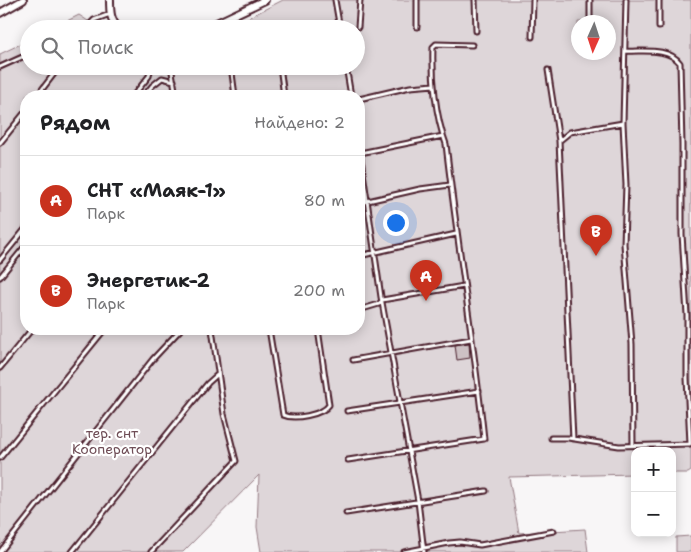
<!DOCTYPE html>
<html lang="ru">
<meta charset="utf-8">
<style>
body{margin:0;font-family:"Shantell Sans",sans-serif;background:#f6f6f6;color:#202124}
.controls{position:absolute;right:15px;bottom:15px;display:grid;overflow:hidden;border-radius:10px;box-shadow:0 2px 12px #0003}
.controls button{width:45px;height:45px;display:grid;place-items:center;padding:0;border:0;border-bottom:1px solid #e0e0e0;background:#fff;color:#202124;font:25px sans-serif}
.compass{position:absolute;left:571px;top:15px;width:45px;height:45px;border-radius:50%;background:#fff;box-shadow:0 2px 12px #0003;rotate:183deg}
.you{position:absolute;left:395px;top:222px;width:18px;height:18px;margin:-12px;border:4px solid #fff;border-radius:50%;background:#1a73e8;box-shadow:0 0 0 8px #1a73e833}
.badge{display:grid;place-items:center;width:32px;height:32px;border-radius:50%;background:#c8321e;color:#fff;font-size:16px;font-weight:700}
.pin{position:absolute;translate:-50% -41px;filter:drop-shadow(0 1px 2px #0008)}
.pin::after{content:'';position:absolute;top:26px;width:18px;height:15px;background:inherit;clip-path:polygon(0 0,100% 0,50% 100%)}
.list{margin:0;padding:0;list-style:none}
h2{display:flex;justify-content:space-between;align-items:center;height:65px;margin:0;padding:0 20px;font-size:21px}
h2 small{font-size:16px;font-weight:400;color:#757577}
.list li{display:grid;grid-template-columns:32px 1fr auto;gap:15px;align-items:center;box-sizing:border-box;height:90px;padding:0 20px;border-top:1px solid #e0e0e0}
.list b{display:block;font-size:19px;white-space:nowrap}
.list p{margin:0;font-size:16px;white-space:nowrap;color:#757577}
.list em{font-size:16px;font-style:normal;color:#757577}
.icon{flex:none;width:28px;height:28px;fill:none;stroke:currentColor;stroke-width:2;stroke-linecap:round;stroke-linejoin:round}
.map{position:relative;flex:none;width:691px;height:552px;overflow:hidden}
.search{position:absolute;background:#fff;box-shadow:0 2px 12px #0003;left:20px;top:20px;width:345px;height:55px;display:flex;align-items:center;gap:12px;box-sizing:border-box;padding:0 18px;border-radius:28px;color:#757577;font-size:19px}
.panel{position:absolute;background:#fff;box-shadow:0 2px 12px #0003;left:20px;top:90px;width:345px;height:245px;border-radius:20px}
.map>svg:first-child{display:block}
.green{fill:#ded6d9;stroke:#947a82;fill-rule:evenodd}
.building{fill:#cdc1c4;stroke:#4a1f2b}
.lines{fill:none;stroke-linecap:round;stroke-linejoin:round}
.lane-casing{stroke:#4a1f2b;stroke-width:7}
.street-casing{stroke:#4a1f2b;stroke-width:10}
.lane{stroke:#fff;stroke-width:3}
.street{stroke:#fff;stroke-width:6}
.labels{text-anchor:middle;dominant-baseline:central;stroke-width:4.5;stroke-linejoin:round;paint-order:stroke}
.park-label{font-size:14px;fill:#6f4d56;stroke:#fff}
</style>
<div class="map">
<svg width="691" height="552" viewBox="0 0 691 552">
<rect width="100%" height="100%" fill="#f8f6f7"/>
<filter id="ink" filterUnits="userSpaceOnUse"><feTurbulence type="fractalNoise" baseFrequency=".02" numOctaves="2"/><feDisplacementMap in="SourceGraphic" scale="10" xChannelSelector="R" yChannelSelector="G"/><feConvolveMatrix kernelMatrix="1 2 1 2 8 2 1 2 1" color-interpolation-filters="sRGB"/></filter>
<g filter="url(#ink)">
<!-- green -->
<path class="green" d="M283,0H691V471L688,473H672V451H635V474L509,477L519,533L585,529L588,552H261L257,527L259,475L183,552H0V261L26,228V329H359V96H26V225L0,258V54L29,40V66H356V29H226ZM578,22H608V52H578Z
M79,15L100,29H51Z
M691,536V552H676V537Z"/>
<!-- building -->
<path class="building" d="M430,278L431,285L422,287L421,279Z
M469,343L470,358L457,360L455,345Z"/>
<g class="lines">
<!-- lane casing -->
<g class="lane-casing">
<path id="lane" d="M335,0L340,29
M417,0V27
M475,0L476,31
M590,0V22
M626,0L623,123L626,185L624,244L632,344L633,446
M659,0V27
M358,27L360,0
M85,29L94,20L110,14
M532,37L533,0
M171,66L176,96
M231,66L235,96
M280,66L284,96
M346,66L351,96
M0,67L29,54
M171,68L177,66
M548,70L559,141
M37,96L60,66
M133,96L149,76L151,66
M144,96L152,86L162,78L174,81
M359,99L410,87L434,85
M0,143L26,111
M359,145L381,297L418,501L424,552
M360,153L443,136
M359,203L420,189L450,185
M359,256L456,234
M0,260L26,228
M0,277L26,245
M359,310L379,304L382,300L464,286
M269,329L283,415C294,420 322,415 329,405L318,329
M353,360L471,339
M0,368L32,329
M347,411L479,391
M551,438H568L619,446L690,444L687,378V315L682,234V145L680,63C668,47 643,52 626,51
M573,439L559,141L570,132L623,123
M0,458L105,329
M348,460L484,439C474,340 457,243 446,144C435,115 432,77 433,47L436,44L472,45
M346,513L486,491
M0,552L153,359L181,329
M72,552L208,383L217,375
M151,552L236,461L224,414L212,329
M404,552L449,543L460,542L480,545L554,531"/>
</g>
<!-- street casing -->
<g class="street-casing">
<path id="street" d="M110,0C110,12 110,20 119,29
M0,13L23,0
M204,29L265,0"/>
</g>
<!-- lane -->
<use href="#lane" class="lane"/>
<!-- street -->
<use href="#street" class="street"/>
</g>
</g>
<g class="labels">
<!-- park labels -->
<g class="park-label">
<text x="112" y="433">тер. снт<tspan x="112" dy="16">Кооператор</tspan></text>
</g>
</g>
</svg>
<div class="controls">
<button>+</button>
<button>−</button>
</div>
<svg class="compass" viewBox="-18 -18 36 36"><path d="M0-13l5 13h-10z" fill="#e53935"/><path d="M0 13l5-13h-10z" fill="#757577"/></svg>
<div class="you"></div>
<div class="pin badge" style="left:426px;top:301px">A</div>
<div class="pin badge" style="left:596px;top:256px">B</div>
<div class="search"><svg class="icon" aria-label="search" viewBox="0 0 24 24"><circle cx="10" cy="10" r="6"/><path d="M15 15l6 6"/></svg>Поиск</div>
<section class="panel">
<h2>Рядом<small>Найдено: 2</small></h2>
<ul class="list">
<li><span class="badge">A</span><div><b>СНТ «Маяк-1»</b><p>Парк</p></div><em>80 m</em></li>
<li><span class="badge">B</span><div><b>Энергетик-2</b><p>Парк</p></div><em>200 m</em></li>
</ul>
</section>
</div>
